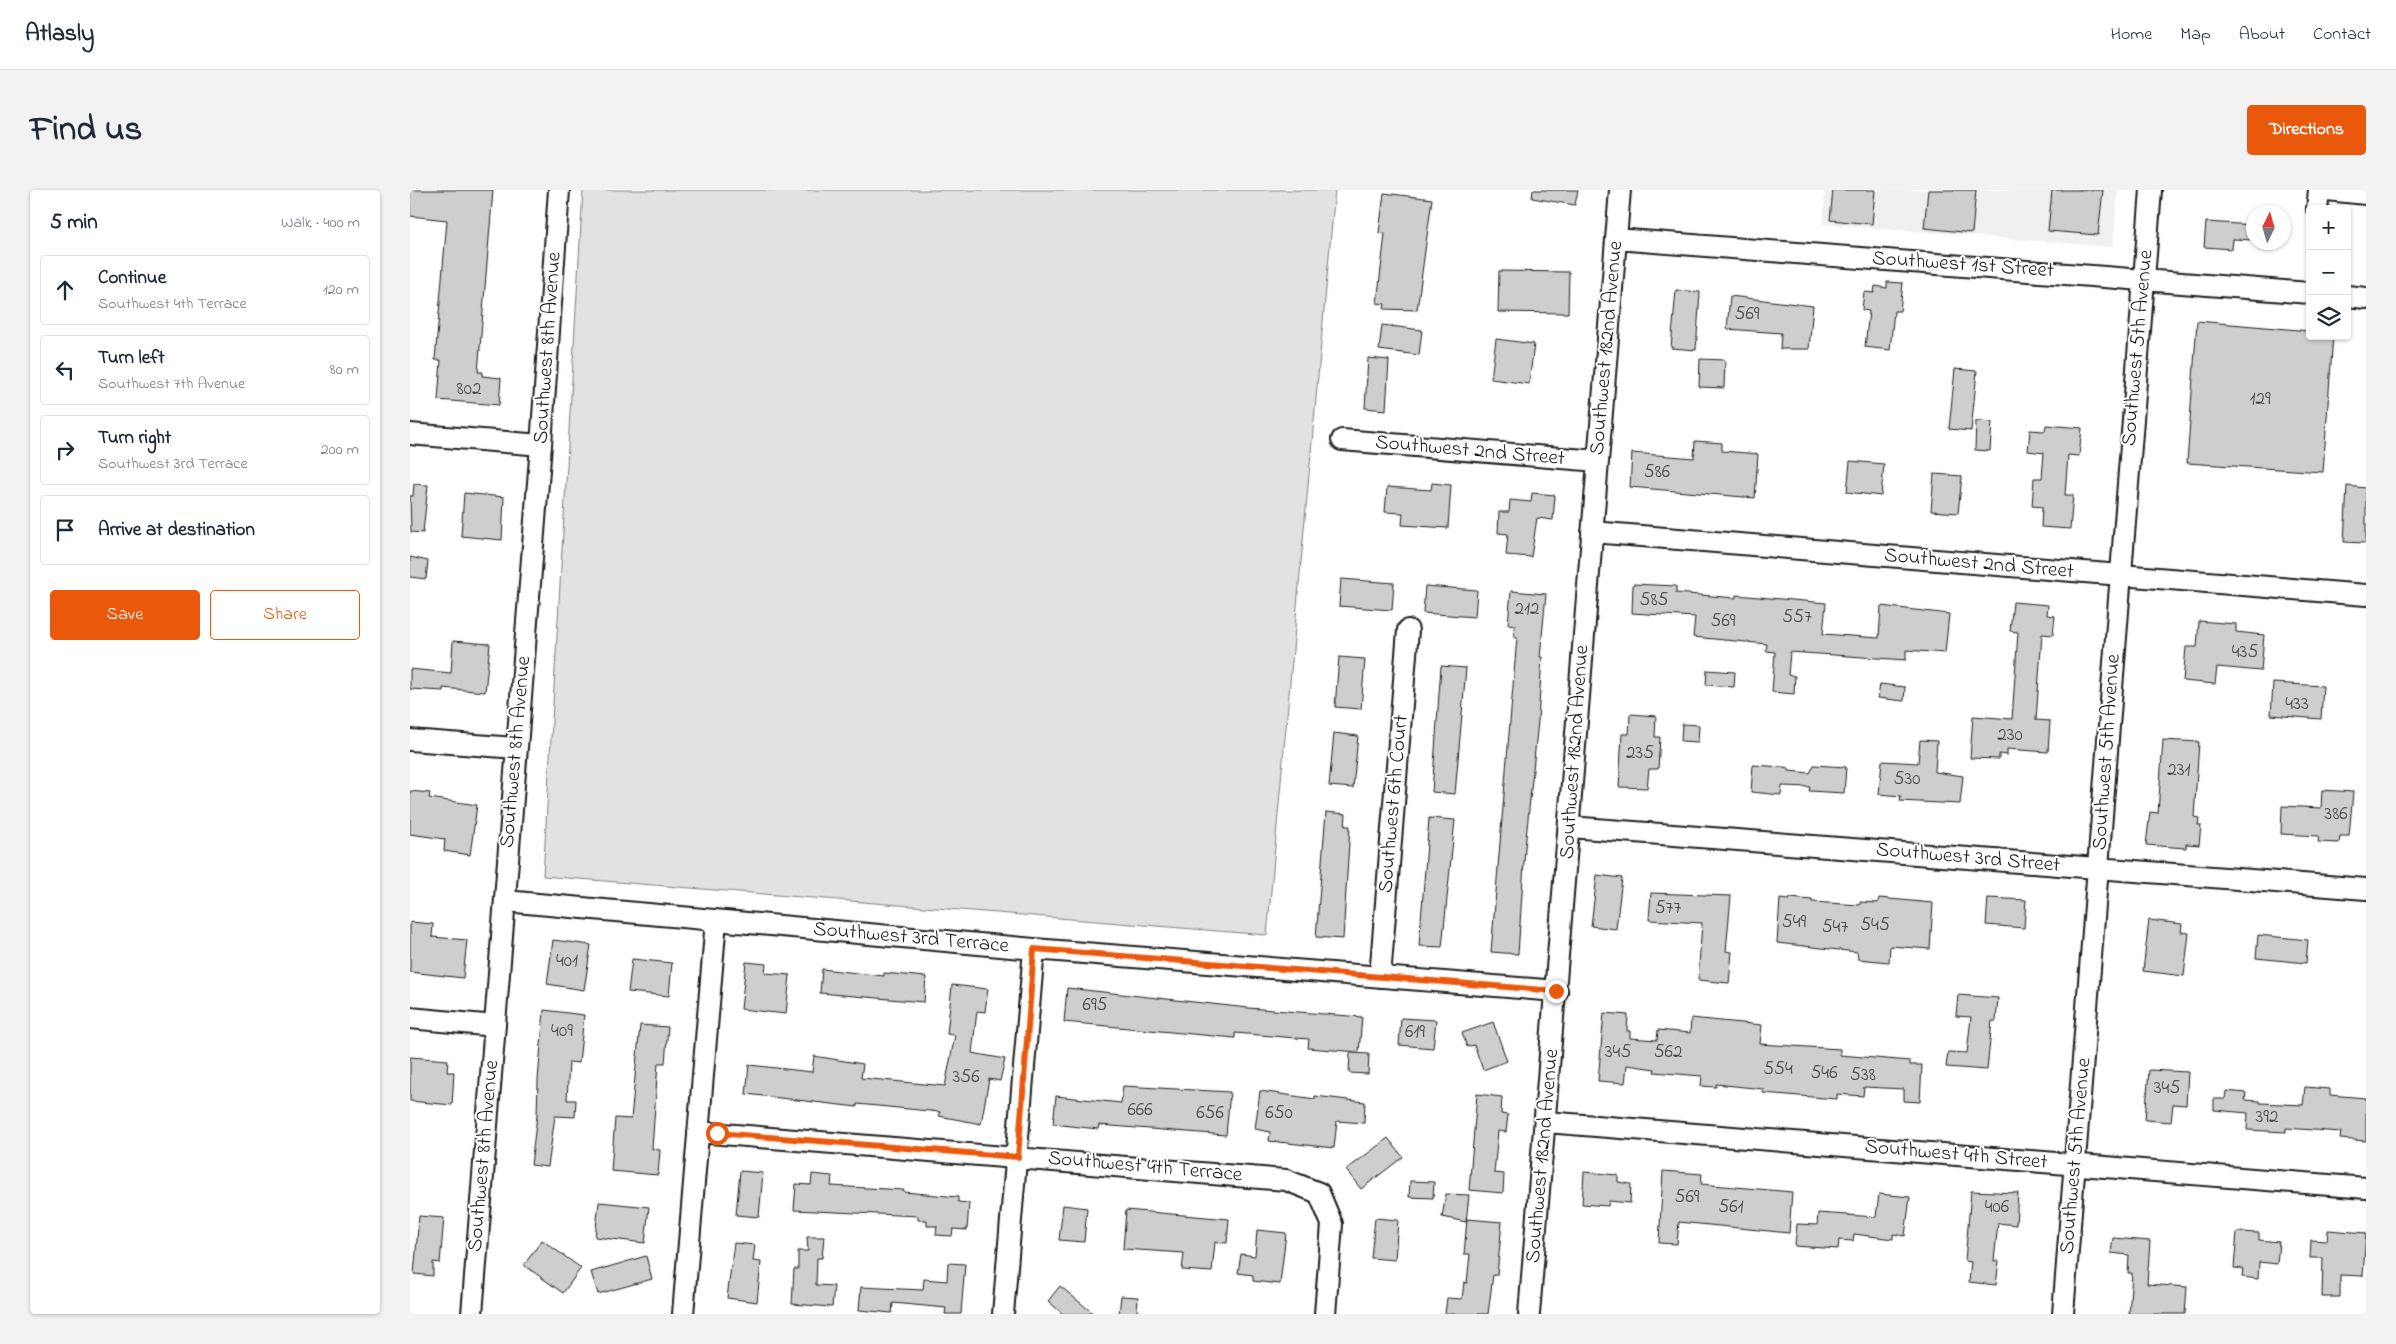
<!DOCTYPE html>
<meta charset="utf-8">
<style>
body{margin:0;font-family:"Indie Flower",sans-serif;background:#f2f2f3;color:#1f2937}
.controls{position:absolute;right:15px;top:15px;display:grid;overflow:hidden;border-radius:5px;box-shadow:0 1px 4px #0004}
.controls button{width:45px;height:45px;display:grid;place-items:center;padding:0;border:0;border-bottom:1px solid #e0e1e3;background:#fff;color:#1f2937;font:25px sans-serif}
.compass{position:absolute;left:1836px;top:15px;width:45px;height:45px;border-radius:50%;background:#fff;box-shadow:0 1px 4px #0004;rotate:5deg}
.stop{position:absolute;width:15px;height:15px;margin:-11px;border:4px solid #ea580c;border-radius:50%;background:#fff}
.stop.end{background:#ea580c;border-color:#fff;box-shadow:0 1px 5px #0008}
.list{margin:0;padding:0;list-style:none}
h2{display:flex;justify-content:space-between;align-items:center;height:65px;margin:0;padding:0 20px;font-size:21px}
h2 small{font-size:16px;font-weight:400;color:#747a83}
.list li{display:grid;grid-template-columns:32px 1fr auto;gap:15px;align-items:center;box-sizing:border-box;height:70px;margin:0 10px 10px;padding:0 10px;border:1px solid #e0e1e3;border-radius:5px}
.list b{display:block;font-size:19px;white-space:nowrap}
.list p{margin:0;font-size:16px;white-space:nowrap;color:#747a83}
.list em{font-size:16px;font-style:normal;color:#747a83}
.actions{display:flex;gap:10px;padding:15px 20px}
.actions a{flex:1;padding:11px 0;border:1px solid #ea580c;border-radius:5px;text-align:center;font-size:18px;color:#ea580c}
.actions .main{background:#ea580c;color:#fff}
.icon{flex:none;width:28px;height:28px;fill:none;stroke:currentColor;stroke-width:2;stroke-linecap:round;stroke-linejoin:round}
.map{position:relative;flex:none;width:1956px;height:1124px;overflow:hidden;border-radius:5px}
header{display:flex;align-items:center;gap:30px;box-sizing:border-box;height:70px;padding:0 25px;background:#fff;border-bottom:1px solid #e0e1e3}
header strong{font-size:24px}
nav{display:flex;gap:28px;margin-inline-start:auto;font-size:18px}
.intro{display:flex;align-items:center;justify-content:space-between;box-sizing:border-box;height:120px;padding:0 30px}
h1{margin:0;font-size:35px}
.button{padding:12px 22px;border-radius:5px;background:#ea580c;color:#fff;font-size:18px;font-weight:700}
main{display:flex;gap:30px;padding:0 30px}
aside{flex:1;background:#fff;border-radius:5px;box-shadow:0 1px 4px #0004}
.map>svg:first-child{display:block}
.built{fill:#f0f0f0}
.green{fill:#e2e2e2;stroke:#7f7f7f}
.building{fill:#cecece;stroke:#1c1c1c}
.lines{fill:none;stroke-linecap:round;stroke-linejoin:round}
.minor-casing{stroke:#1c1c1c;stroke-width:24}
.minor{stroke:#fff;stroke-width:20}
.route{stroke:#ea580c;stroke-width:6}
.labels{text-anchor:middle;dominant-baseline:central;stroke-width:4;stroke-linejoin:round;paint-order:stroke}
.number-label{font-size:19px;fill:#484848}
.street-label{font-size:21px;fill:#1c1c1c;stroke:#fff}
</style>
<header>
<strong>Atlasly</strong>
<nav><a>Home</a><a>Map</a><a>About</a><a>Contact</a></nav>
</header>
<div class="intro"><h1>Find us</h1><a class="button">Directions</a></div>
<main>
<aside>
<h2>5 min<small>Walk · 400 m</small></h2>
<ul class="list">
<li><svg class="icon" aria-label="ahead" viewBox="0 0 24 24"><path d="M12 20V5M6 11l6-6 6 6"/></svg><div><b>Continue</b><p>Southwest 4th Terrace</p></div><em>120 m</em></li>
<li><svg class="icon" aria-label="left" viewBox="0 0 24 24"><path d="M17 20v-9H6M10 6l-5 5 5 5"/></svg><div><b>Turn left</b><p>Southwest 7th Avenue</p></div><em>80 m</em></li>
<li><svg class="icon" aria-label="right" viewBox="0 0 24 24"><path d="M7 20v-9h11M14 6l5 5-5 5"/></svg><div><b>Turn right</b><p>Southwest 3rd Terrace</p></div><em>200 m</em></li>
<li><svg class="icon" aria-label="arrive" viewBox="0 0 24 24"><path d="M6 21V4h12l-3 4 3 4H6"/></svg><div><b>Arrive at destination</b></div></li>
</ul>
<div class="actions"><a class="main">Save</a><a>Share</a></div>
</aside>
<div class="map">
<svg width="1956" height="1124" viewBox="0 0 1956 1124">
<rect width="100%" height="100%" fill="#fff"/>
<filter id="ink" filterUnits="userSpaceOnUse"><feTurbulence type="fractalNoise" baseFrequency=".02" numOctaves="2"/><feDisplacementMap in="SourceGraphic" scale="10" xChannelSelector="R" yChannelSelector="G"/><feConvolveMatrix kernelMatrix="1 2 1 2 8 2 1 2 1" color-interpolation-filters="sRGB"/></filter>
<g filter="url(#ink)">
<!-- built -->
<path class="built" d="M1415,0H1708L1703,57L1413,34Z"/>
<!-- green -->
<path class="green" d="M173,0H925L857,745L133,686Z"/>
<!-- building -->
<path class="building" d="M0,0H83L68,182H73L72,186L91,188L89,215L28,210L31,170H25L37,30L0,26Z
M1123,0H1168L1165,15L1122,8Z
M1423,0H1465L1462,34L1420,30Z
M1518,0H1566L1562,43L1514,38Z
M1642,0H1693L1688,45L1638,41Z
M974,3L1022,9L1007,120L974,119L975,114L967,113L975,44L969,43Z
M1796,32L1844,35V50L1823,49L1822,59L1794,57Z
M1089,81L1159,82L1158,123L1088,122Z
M1477,92L1493,93L1490,121H1484L1480,160L1455,157L1459,121L1452,120L1454,102L1464,103L1465,96L1477,98Z
M1266,100L1290,102L1286,160L1261,158Z
M1320,106L1403,116L1399,159H1370L1371,143L1317,139Z
M1787,131L1900,141V146H1923L1913,282L1777,273Z
M972,135L1012,140L1009,165L969,160Z
M1086,149L1124,154L1119,194L1081,189Z
M958,168L979,170L976,220L955,218Z
M1290,169L1315,170L1314,198L1289,197Z
M1545,179L1567,181L1561,241L1539,239Z
M1566,231L1582,232L1580,261L1565,260Z
M1636,235L1672,238L1669,266L1658,265L1655,305H1663L1660,339L1631,337L1632,317L1622,316L1624,288H1632L1634,263L1618,261L1620,240L1635,241Z
M1285,251L1312,253V261L1348,264L1345,308L1220,297L1222,263L1284,268Z
M1440,271L1474,274L1471,306L1437,302Z
M1524,284L1552,286L1548,323L1521,321Z
M1022,293L1041,295L1038,338L992,335L993,323L975,322L977,297L1021,300Z
M4,294L18,295L13,343L1,342L0,306H3Z
M1937,296L1956,298V353L1934,352Z
M54,303L94,307L92,350L51,346Z
M1122,303L1145,305L1143,330L1127,328L1121,367L1096,365L1098,344L1088,343L1089,322H1099L1100,310L1121,312Z
M0,367L18,371L16,389L0,387Z
M931,389L984,393L982,420L929,416Z
M1223,394L1266,396V403L1326,408V405L1416,413L1413,444L1469,448L1471,416L1539,424L1535,463L1496,460V470L1380,462L1378,485L1385,486L1384,504L1362,502L1365,462L1356,461L1357,454L1283,447L1285,427L1222,423Z
M1015,396L1067,400L1065,427L1013,423Z
M1101,401L1136,404L1130,467H1132L1128,531L1115,658L1108,764L1081,762L1107,447H1104L1105,435L1098,434Z
M1603,412L1638,415L1637,425L1645,426L1643,445L1632,444L1626,530L1640,531L1638,562L1597,559V565L1589,564V569L1560,568L1563,526L1602,529L1608,442L1600,441Z
M1789,431L1826,434V442L1854,445L1851,481L1807,477L1805,494L1773,491L1776,457H1787Z
M43,451L80,454L75,502L33,498V501L0,499V479L41,483Z
M929,467L955,469L951,519L925,517Z
M1031,476L1056,478L1045,604L1022,602Z
M1297,480L1325,482L1324,497L1296,495Z
M1863,493L1913,496L1911,529L1861,525Z
M1470,494L1495,497L1494,511L1468,508Z
M1220,524L1246,526L1245,547H1250L1248,579H1239L1237,598L1209,597L1212,544H1219Z
M1272,534L1289,535L1288,552L1271,551Z
M924,543L948,546L943,598L919,596Z
M1510,550L1527,551L1525,582L1553,586L1550,614L1490,611L1491,606L1469,604L1472,571L1508,573Z
M1753,550L1789,552L1784,627L1789,628L1788,635H1791L1789,655L1776,654V658L1736,655L1740,622L1748,623Z
M1343,575L1373,577L1379,578V581L1400,583L1404,575L1436,577L1434,603L1399,601L1400,597L1372,596L1371,605L1341,602Z
M1912,600L1943,602L1939,646H1930L1929,653L1908,652L1909,646L1871,644L1872,616L1911,618Z
M0,601L20,603L19,608L67,615L60,665L34,661L35,649L0,644Z
M916,622L936,624L935,636H940L933,749L906,747Z
M1019,628L1045,630L1032,757L1009,756Z
M1187,685L1212,688L1206,739L1181,736Z
M1241,703L1321,706L1316,761L1322,762L1319,793L1288,790L1292,733L1239,730Z
M1380,708L1402,710V712L1450,715V712L1468,713L1469,708L1523,713L1520,759L1480,756L1479,772L1448,769L1447,762L1367,753L1370,709L1379,710Z
M1578,708L1616,710L1614,738L1576,735Z
M1739,730L1772,734L1771,742L1779,743L1774,786L1733,781Z
M0,732L23,734L22,747L57,750L53,788L0,782Z
M1848,745L1898,750L1896,773L1846,768Z
M143,750L181,755L174,800L137,794Z
M222,769L262,773L259,806L218,802Z
M336,772L356,774L355,783L380,785L376,824L331,819Z
M412,779L474,786V783L516,787L514,812L410,803Z
M542,795L578,799L575,822L567,821L562,863L595,869L590,891L579,889L571,934L529,926L530,922L447,914V917L336,904L339,875L402,882L404,866L453,874L451,888L535,896L545,845L537,844Z
M657,798L838,818L952,827L949,862L898,858L899,849L825,843V848L654,832Z
M1548,805L1588,808L1586,831H1582L1577,880L1536,877L1538,862L1557,863L1561,827L1546,826Z
M134,820L174,825L169,873L159,872L157,910H166L165,927L145,926L138,977L121,975L127,925L128,890Z
M1194,823L1218,825L1217,841H1220V848L1247,850L1248,840L1280,843L1281,828L1352,835L1350,854L1430,859V865L1500,871V875H1512L1510,912L1494,911V899L1454,897L1453,906L1427,904V909L1353,903V899L1306,894V897L1291,896L1292,886L1244,882L1245,879L1217,875L1215,893L1188,891Z
M991,828L1026,830L1023,858L989,855Z
M1083,832L1097,871L1073,880L1064,855L1057,857L1052,843Z
M230,835L258,837L255,873H248L242,959L250,960L248,985L201,981L205,928L221,929Z
M940,863L959,864L958,884L939,883Z
M0,867L38,870L37,882H44L42,915L0,911Z
M1739,880L1778,882L1776,915L1763,914L1761,932L1735,930Z
M713,896L820,902L816,945L689,935L688,939L643,934L646,906L711,913Z
M1895,897L1920,899V905L1956,908V951L1930,949L1931,942L1876,938V942L1837,940L1838,923L1804,920V909H1815L1816,901L1836,903L1835,910L1850,911V913L1893,915Z
M850,901L905,909V906L955,912L954,933L927,931L924,958L859,951L860,942L845,939Z
M1067,904L1092,907L1091,924L1098,925L1096,942L1088,941L1084,983L1094,984L1093,1003L1059,1000Z
M978,948L993,967L951,999L936,980Z
M330,981L353,983L349,1027L326,1025Z
M1253,981L1292,984L1291,994L1382,1002L1379,1043L1269,1032L1267,1054L1249,1053Z
M1174,982L1208,985V992L1221,994L1220,1013L1199,1011L1198,1016L1172,1014Z
M402,984L422,986L421,996L494,1000V1002L548,1007V1012L559,1013L557,1040L543,1039L542,1046L526,1045L527,1036H517V1030H508V1026L384,1020L386,994L401,995Z
M1000,991L1024,992L1023,1008L999,1007Z
M1561,1001L1608,1003L1606,1035L1588,1033L1584,1071H1589L1586,1095L1559,1092L1561,1072L1555,1071Z
M1036,1004L1059,1005L1056,1032L1032,1027Z
M1469,1004L1500,1007L1495,1046L1483,1044V1049L1444,1044L1443,1051L1429,1050L1428,1059L1385,1056L1387,1034L1407,1035L1408,1023L1466,1027Z
M189,1012L239,1017L235,1053L185,1047Z
M653,1015L677,1018L674,1052L649,1050Z
M716,1020L819,1029L817,1053L805,1052L802,1082L772,1080L774,1063L713,1059Z
M9,1026L34,1028L30,1073L23,1072V1086L4,1084Z
M965,1028L988,1030L985,1070L961,1068Z
M1057,1029L1092,1032L1087,1085H1083L1078,1124H1035L1037,1108L1052,1109L1054,1092L1057,1093L1060,1064H1054Z
M847,1040L876,1043L870,1094L843,1091V1085L828,1083L831,1064L845,1066Z
M1918,1040L1956,1043L1953,1086L1930,1085V1107H1912L1913,1068H1900L1901,1050L1917,1051Z
M1827,1042L1849,1043V1050L1869,1052L1867,1074L1849,1072L1848,1089L1832,1087L1833,1079L1824,1078Z
M397,1047H414L412,1068H407L406,1095L424,1096L422,1117L382,1114L384,1079H388V1061H398Z
M1703,1048L1740,1051L1737,1094L1777,1097L1775,1124H1719L1722,1083H1718L1719,1065L1701,1063Z
M132,1050L171,1078L153,1103L114,1075Z
M324,1053L345,1055L343,1071L351,1072L347,1112L317,1108Z
M236,1066L242,1089L188,1104L181,1082Z
M538,1073L555,1074L551,1124H535L536,1118L483,1113L482,1123L449,1120L451,1097L513,1100L514,1089L537,1091Z
M650,1096L684,1124H653L638,1111Z
M711,1106L728,1107L727,1124H709Z"/>
<g class="lines">
<!-- minor casing -->
<g class="minor-casing">
<path id="minor" d="M1917,0L1956,4
M1907,19L1909,0
M1206,49L1900,103
M1937,106L1956,108
M0,244L131,255
M932,250L1188,271
M1182,342L1956,405
M0,550L107,558
M1160,637L1956,699
M95,711L624,759L1147,801
M970,787L998,440
M0,828L85,836
M1136,932L1956,998
M288,942L876,990L909,1003L922,1034L915,1124
M62,1124L131,255L149,0
M273,1124L306,730
M593,1124L624,759
M1119,1124L1210,0
M1653,1124L1741,0"/>
</g>
<!-- minor -->
<use href="#minor" class="minor"/>
</g>
</g>
<g class="lines" filter="url(#ink)">
<!-- route -->
<path class="route" d="M307,943L608,967L624,759L1146,801"/>
</g>
<g class="labels">
<!-- number labels -->
<g class="number-label">
<text x="1337" y="124">569</text>
<text x="59" y="199">802</text>
<text x="1850" y="209">129</text>
<text x="1247" y="282">586</text>
<text x="1244" y="410">585</text>
<text x="1117" y="419">212</text>
<text x="1387" y="427">557</text>
<text x="1313" y="431">569</text>
<text x="1835" y="462">435</text>
<text x="1887" y="514">433</text>
<text x="1600" y="545">230</text>
<text x="1230" y="563">235</text>
<text x="1769" y="580">231</text>
<text x="1497" y="589">530</text>
<text x="1926" y="624">386</text>
<text x="1258" y="718">577</text>
<text x="1384" y="732">549</text>
<text x="1465" y="735">545</text>
<text x="1425" y="737">547</text>
<text x="157" y="771">401</text>
<text x="685" y="815">695</text>
<text x="152" y="841">409</text>
<text x="1005" y="842">619</text>
<text x="1208" y="862">345</text>
<text x="1258" y="862">562</text>
<text x="1368" y="879">554</text>
<text x="1414" y="883">546</text>
<text x="1453" y="885">538</text>
<text x="556" y="887">356</text>
<text x="1757" y="898">345</text>
<text x="730" y="920">666</text>
<text x="800" y="923">656</text>
<text x="869" y="923">650</text>
<text x="1857" y="927">392</text>
<text x="1277" y="1007">569</text>
<text x="1321" y="1017">561</text>
<text x="1587" y="1017">406</text>
</g>
<!-- street labels -->
<g class="street-label">
<text transform="translate(1553 75) rotate(4)">Southwest 1st Street</text>
<text transform="translate(138 158) rotate(-86)">Southwest 8th Avenue</text>
<text transform="translate(1197 158) rotate(-85)">Southwest 182nd Avenue</text>
<text transform="translate(1728 158) rotate(-85)">Southwest 5th Avenue</text>
<text transform="translate(1060 261) rotate(5)">Southwest 2nd Street</text>
<text transform="translate(1569 374) rotate(5)">Southwest 2nd Street</text>
<text transform="translate(106 562) rotate(-85)">Southwest 8th Avenue</text>
<text transform="translate(1165 562) rotate(-86)">Southwest 182nd Avenue</text>
<text transform="translate(1697 562) rotate(-86)">Southwest 5th Avenue</text>
<text transform="translate(984 614) rotate(-85)">Southwest 6th Court</text>
<text transform="translate(1558 668) rotate(5)">Southwest 3rd Street</text>
<text transform="translate(501 748) rotate(5)">Southwest 3rd Terrace</text>
<text transform="translate(1546 965) rotate(5)">Southwest 4th Street</text>
<text transform="translate(74 966) rotate(-85)">Southwest 8th Avenue</text>
<text transform="translate(1133 966) rotate(-85)">Southwest 182nd Avenue</text>
<text transform="translate(1666 966) rotate(-85)">Southwest 5th Avenue</text>
<text transform="translate(735 977) rotate(5)">Southwest 4th Terrace</text>
</g>
</g>
</svg>
<div class="controls">
<button>+</button>
<button>−</button>
<button><svg class="icon" aria-label="layers" viewBox="0 0 24 24"><path d="M12 4l9 5-9 5-9-5zM3 14l9 5 9-5"/></svg></button>
</div>
<svg class="compass" viewBox="-18 -18 36 36"><path d="M0-13l5 13h-10z" fill="#e53935"/><path d="M0 13l5-13h-10z" fill="#747a83"/></svg>
<div class="stop" style="left:307px;top:943px"></div>
<div class="stop end" style="left:1146px;top:801px"></div>
</div>
</main>
